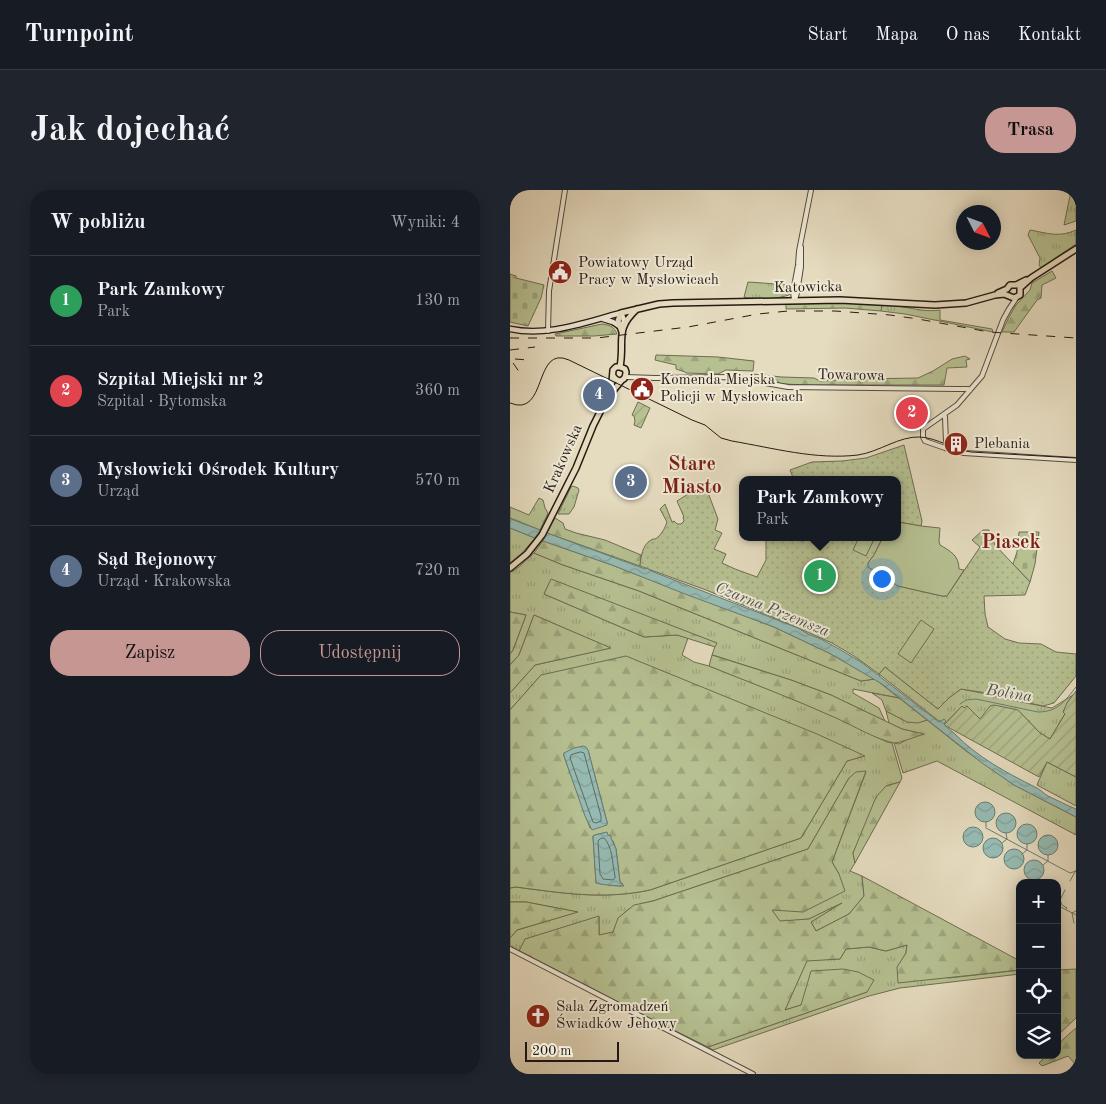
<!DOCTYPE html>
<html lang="pl">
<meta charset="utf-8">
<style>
body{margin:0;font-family:"Old Standard TT",serif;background:#20242c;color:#f1f3f6}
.controls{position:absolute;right:15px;bottom:15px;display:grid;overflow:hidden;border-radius:10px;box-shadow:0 2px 12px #0003}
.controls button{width:45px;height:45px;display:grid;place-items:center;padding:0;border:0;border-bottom:1px solid #363941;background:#171b24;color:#f1f3f6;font:25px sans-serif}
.compass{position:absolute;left:446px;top:15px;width:45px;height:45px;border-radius:50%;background:#171b24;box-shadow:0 2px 12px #0003;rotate:132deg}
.scale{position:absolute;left:15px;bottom:12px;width:94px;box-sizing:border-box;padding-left:5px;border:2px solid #251a13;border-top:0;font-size:14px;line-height:18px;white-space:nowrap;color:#251a13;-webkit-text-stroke:4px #eee8d5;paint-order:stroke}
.you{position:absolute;left:371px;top:388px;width:18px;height:18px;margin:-12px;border:4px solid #fff;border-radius:50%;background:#1a73e8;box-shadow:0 0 0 8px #1a73e833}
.badge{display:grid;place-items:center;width:32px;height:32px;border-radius:50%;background:#c59692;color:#fff;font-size:16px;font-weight:700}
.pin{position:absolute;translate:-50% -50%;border:2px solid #fff;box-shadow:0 1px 5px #0006}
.popup{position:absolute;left:229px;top:286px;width:162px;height:65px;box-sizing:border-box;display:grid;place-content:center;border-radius:10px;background:#171b24;filter:drop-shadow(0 1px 4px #0005);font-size:16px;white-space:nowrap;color:#9ea1a6}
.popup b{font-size:19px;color:#f1f3f6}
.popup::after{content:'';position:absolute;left:50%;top:100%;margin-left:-10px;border:10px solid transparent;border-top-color:#171b24}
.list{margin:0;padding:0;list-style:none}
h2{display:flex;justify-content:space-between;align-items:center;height:65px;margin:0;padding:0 20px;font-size:21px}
h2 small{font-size:16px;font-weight:400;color:#9ea1a6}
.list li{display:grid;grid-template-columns:32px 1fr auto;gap:15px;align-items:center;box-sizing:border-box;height:90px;padding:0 20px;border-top:1px solid #363941}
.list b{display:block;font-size:19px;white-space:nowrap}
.list p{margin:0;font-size:16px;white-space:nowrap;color:#9ea1a6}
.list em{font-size:16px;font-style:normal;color:#9ea1a6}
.actions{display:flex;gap:10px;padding:15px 20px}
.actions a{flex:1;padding:11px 0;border:1px solid #c59692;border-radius:20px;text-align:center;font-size:18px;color:#c59692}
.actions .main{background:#c59692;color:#111}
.icon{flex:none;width:28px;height:28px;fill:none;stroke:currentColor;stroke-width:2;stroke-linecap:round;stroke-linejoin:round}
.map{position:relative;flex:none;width:566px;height:884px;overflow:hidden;border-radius:20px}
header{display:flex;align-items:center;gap:30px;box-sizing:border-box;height:70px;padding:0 25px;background:#171b24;border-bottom:1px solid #363941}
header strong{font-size:24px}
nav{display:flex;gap:28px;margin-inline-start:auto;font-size:18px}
.intro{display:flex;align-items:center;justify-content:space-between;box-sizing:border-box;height:120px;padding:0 30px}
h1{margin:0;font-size:35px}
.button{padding:12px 22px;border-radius:20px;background:#c59692;color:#111;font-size:18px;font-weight:700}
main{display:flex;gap:30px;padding:0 30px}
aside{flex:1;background:#171b24;border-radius:20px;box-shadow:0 2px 12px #0003}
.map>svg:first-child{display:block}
.grass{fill:url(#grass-tufts);stroke:#6e6d52}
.forest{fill:url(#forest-firs);stroke:#6e6d52;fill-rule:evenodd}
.cemetery{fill:url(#cemetery-stones);stroke:#6e6d52}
.park{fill:url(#park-dots);stroke:#6e6d52}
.garden{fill:url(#garden-furrows);stroke:#6e6d52}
.pitch{fill:#b6c091;stroke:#6e6d52}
.water{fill:url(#water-waves);stroke:#697b73}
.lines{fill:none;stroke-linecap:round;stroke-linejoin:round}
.shore{stroke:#5e6a63;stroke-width:1}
.stream{stroke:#697b73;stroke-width:1}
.tertiary-casing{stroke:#554a3e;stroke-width:6}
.secondary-casing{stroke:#251a13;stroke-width:7}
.primary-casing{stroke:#251a13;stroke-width:8}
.tertiary{stroke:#eee8d5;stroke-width:4}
.secondary{stroke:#eee8d5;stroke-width:4.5}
.primary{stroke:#e5dbbf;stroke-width:5}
.tram{stroke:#251a13;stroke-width:1}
.rail{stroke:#251a13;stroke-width:1;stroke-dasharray:9 9;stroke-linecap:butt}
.labels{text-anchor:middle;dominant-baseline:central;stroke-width:4;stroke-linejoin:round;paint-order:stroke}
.poi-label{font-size:15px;fill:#251a13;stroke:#eee8d5;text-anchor:start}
.street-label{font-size:15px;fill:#251a13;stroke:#eee8d5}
.water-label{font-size:16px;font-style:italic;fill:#4d524b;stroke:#eee8d5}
.district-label{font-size:20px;font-weight:bold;fill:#7a1f14;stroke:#eee8d5}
</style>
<header>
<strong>Turnpoint</strong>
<nav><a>Start</a><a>Mapa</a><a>O nas</a><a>Kontakt</a></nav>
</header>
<div class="intro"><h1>Jak dojechać</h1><a class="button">Trasa</a></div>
<main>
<aside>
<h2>W pobliżu<small>Wyniki: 4</small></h2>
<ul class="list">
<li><span class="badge" style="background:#2e9e5b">1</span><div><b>Park Zamkowy</b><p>Park</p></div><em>130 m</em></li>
<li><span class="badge" style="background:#e0444e">2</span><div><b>Szpital Miejski nr 2</b><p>Szpital · Bytomska</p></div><em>360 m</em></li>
<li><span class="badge" style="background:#5c6f8a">3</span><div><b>Mysłowicki Ośrodek Kultury</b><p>Urząd</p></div><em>570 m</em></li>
<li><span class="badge" style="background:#5c6f8a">4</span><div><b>Sąd Rejonowy</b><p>Urząd · Krakowska</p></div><em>720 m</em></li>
</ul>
<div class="actions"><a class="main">Zapisz</a><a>Udostępnij</a></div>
</aside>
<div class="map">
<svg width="566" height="884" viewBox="0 0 566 884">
<defs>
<pattern id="grass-tufts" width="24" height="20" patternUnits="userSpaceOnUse" patternTransform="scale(1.25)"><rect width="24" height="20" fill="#b6c091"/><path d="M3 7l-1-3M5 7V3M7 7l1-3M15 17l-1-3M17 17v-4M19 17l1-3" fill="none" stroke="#9ca47c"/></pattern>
<pattern id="forest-firs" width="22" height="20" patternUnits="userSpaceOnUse" patternTransform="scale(1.25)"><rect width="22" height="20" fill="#b6c091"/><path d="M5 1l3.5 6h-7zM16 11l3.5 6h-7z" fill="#9ca47c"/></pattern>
<pattern id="cemetery-stones" width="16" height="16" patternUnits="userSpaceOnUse" patternTransform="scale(1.25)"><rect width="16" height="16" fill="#b6c091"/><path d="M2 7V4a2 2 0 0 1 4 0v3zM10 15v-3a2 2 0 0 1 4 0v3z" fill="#9ca47c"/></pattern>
<pattern id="park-dots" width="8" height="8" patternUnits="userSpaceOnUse" patternTransform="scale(1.25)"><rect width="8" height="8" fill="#b6c091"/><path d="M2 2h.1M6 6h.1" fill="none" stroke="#9ca47c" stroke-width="1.8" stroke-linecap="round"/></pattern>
<pattern id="garden-furrows" width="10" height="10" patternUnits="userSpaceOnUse" patternTransform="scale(1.25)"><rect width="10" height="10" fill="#b6c091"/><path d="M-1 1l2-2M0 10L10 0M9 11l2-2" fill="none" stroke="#9ca47c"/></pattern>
<pattern id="water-waves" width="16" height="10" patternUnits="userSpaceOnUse" patternTransform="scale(1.25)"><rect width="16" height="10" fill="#96bbb3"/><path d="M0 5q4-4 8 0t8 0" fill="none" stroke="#81a099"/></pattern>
</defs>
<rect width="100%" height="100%" fill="#e5dbbf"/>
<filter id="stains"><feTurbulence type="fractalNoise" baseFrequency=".004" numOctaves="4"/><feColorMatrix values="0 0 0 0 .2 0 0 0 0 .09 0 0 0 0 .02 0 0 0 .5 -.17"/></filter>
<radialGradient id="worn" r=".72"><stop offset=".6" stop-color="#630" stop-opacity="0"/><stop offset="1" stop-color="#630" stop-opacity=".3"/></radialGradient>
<!-- grass -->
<path class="grass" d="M560,0H566V31L554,35L561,1Z
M520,40C537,43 549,48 566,40V54L531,78L529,75L530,68L518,45Z
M238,92L281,95L279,105C267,109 246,111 234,107Z
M372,115C379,115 386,115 393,117C406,119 417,122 430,120V130L482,139L483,142L395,124L371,121Z
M63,296L68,298L69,300L64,317L59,324H48L61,297Z
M29,308L33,310L35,318L38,323L30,340L0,328V317L19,325Z
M0,338L25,348L12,363L0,373Z
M24,363L53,375L129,401L351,491L365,489L389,508L343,499V503L369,518L375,531L321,505L281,490L206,466L202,465L206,453L41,390L34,404L134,447L167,445L178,448L172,465L184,472L199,476L278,507L326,527L377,552L382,553L392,588L390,592L376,596L343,663L345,673L340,681L352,686L354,706L339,724L306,741L301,732L326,716L299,729L270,732L261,720L329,684L322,672L356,582L339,588L298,659L143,711C120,716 112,719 103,742L89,746V727L16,749L9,761L0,756V748L7,740L67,722L16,712H0V698L6,697C52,703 93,710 140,700L291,648L337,571L354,566L31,485L0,520V503L25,475L100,458L24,425L9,465L0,475V464L3,460L16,425L0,422V383L9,377Z
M375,477L428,519L440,507L451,499C482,504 511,513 542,518L563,505L557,513L555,524L540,549L530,543L510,522L481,517L470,530L457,516L454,518L451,517L434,535L369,484Z
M376,521C392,529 400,536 417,530L456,561L504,595L566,627V645L427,571L393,583L384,553L389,554L398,549L413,544L392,539L379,533Z
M537,572L566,587V616L527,595Z
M397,755L396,763L388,777L439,788L510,780V784L390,798L359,806L203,860L198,857L357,802L291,815L275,820L297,770L330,769L336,759L359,757L376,761Z"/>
<!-- forest -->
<path class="forest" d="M542,81L546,88L532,95L531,108L527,110L504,142H492L499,127L506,115L520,100L522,93Z
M341,113L372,115L371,121L335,118L276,119V114Z
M92,134C99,135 104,136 107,144L84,146H46L45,144Z
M146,165L208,167L244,171L243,181L216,180L208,184L176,183L175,182L166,179V175L145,170Z
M455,166L460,169L456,170L457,177L437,178L434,195H301L272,194L242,187V184L272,187L304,188L310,191L348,189L408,188L423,181L442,169Z
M45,328L53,333L55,339L66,343L95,350L131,365L130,376L37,343Z
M33,351L102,375L264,437L319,463L365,489L351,491L129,401L53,375L24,363Z
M41,389L207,453L205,457L167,445L134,447L34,404Z
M0,422L16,425L3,460L0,464Z
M24,425L101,458L25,475L0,503V475L9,465Z
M202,465L281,490L321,505L392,539L414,544C408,546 389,553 385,553C369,551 342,535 326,528C284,509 241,493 199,476Z
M116,466L307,544L355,566L337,571L291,648L140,700C93,710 52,703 6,697L0,698V520L31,485ZM78,560L97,632V634L80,638L54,566V563ZM94,643L103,651L106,659L110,692L113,694L112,696C108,696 91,694 86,693L83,646L85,645Z
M362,503L389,508L417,530L408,533L397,532L376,521L372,510Z
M356,581L322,672L329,684L335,701L293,722L262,720L270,731L299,729L332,713L301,732L306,741L339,724L354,706L352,686L510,771V780L388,793L387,777L396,763L397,755L376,761L359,757L336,759L330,769L297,771L275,820L291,815L301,781L333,779L348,782L364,790L357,802L198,857L137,827L9,761L15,749L89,726V745L103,742L108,728L124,715L143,711L298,659L339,588L346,582Z
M390,592L345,673L343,663L366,607L376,596Z
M0,712H16L68,722L7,740L0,748Z
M566,779V828L547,846V780Z
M566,838V875L558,866L532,876L529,873L537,865H547V855L559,844Z"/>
<!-- cemetery -->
<path class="cemetery" d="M0,84L6,86V88L34,95L31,108L18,136L0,132Z
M509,342H529L525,374L520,392L503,374L507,362Z"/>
<!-- park -->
<path class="park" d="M394,255L412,331L411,336L388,332V290H284L280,280L302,272L332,271L356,268Z
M191,296L193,302L197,300L208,329L205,340L212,343L204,359L216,364L212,373L225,379L247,387L256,370V348L293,351L296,350L297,347H373L364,365L358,373L388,396L432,406H437L470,357L462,350L473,340H479L485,355L520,392L515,405L474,406L475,424L478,437L495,449L509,453L531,454L546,462L566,464V486L544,513L533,516L470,502L451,499L440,507L428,519L375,477L369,484L344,466L322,453L272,431L196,400L130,376C131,367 132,355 141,350C142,349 144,349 145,349C151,346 155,338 157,332L150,319L155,314L162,332L164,331L167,334H171L174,331L173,327H174L167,311Z"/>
<!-- garden -->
<path class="garden" d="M128,212L140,218L131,238L124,235L125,231L124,226L122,225Z
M566,501V587L537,572L529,587L434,535L452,516L454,518L457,516L470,529L480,516L484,515L508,520L530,543L540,549L555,524L553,522L557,513Z"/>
<!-- pitch -->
<path class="pitch" d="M388,332L411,336L430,338L429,351L430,355C440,361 449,365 449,379L454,380L437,406H432L388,396L358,377V373L364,365L373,347H388Z
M349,347H365L356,366L343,360Z
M411,430L424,439L401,473L388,464Z"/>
<!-- water -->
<path class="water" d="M0,328L1,329L30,340L25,348L0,338Z
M37,343L135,379L137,378L141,381L288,438L298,444L311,449L329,459L351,472L368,485L370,484L369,486L429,532L434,529L436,531L434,534C437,539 441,540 445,544C467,567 497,583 525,597C530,599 533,603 538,606C547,610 556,615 566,619V627L504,595L472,573L372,494L319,463L264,437L175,404L102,375L33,351Z
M73,556L76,557L78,560L97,632V635L82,640L75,626L54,566V563L64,558Z
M465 622a10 10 0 1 1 20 0a10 10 0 1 1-20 0Z
M486 633a10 10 0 1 1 20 0a10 10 0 1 1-20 0Z
M507 644a10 10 0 1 1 20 0a10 10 0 1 1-20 0Z
M453 647a10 10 0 1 1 20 0a10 10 0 1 1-20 0Z
M97,642L98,645L101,646V648L106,659L110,692L114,696C108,696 92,695 86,693L83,646L85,645Z
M528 655a10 10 0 1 1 20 0a10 10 0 1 1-20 0Z
M473 658a10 10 0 1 1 20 0a10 10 0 1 1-20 0Z
M494 669a10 10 0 1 1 20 0a10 10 0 1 1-20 0Z
M514 680a10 10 0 1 1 20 0a10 10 0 1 1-20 0Z"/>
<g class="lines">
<!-- shore -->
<path class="shore" d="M71,562L74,563L91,626V631L86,633L83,632L80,624L60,568L61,565Z
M94,648C103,657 102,673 105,686V688L103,690L93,689L90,684L88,651L90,649Z"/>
<!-- stream -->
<path class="stream" d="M450,514L456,510L466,509L528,522C548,522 555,511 566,497
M476,632V637
M476,638L560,683L566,681
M492,653L497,649L496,643
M512,664L517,660V654
M533,675L538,671V665
M560,691L566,680
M555,700L550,710L552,715L557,718L556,719
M547,715L566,725
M564,733L562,723L566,721"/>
<!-- tertiary casing -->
<g class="tertiary-casing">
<path id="tertiary" d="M507,107L499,119L493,130L472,186L447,215L413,239V247L415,251L435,258L454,263L566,270
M284,110L283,102L288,75L289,61L301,0
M285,110L287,103L291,77V57
M38,141L39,101L55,0
M116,187L145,188L222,187L278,197L447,199H458L460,200
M434,224L435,227L436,252L439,259
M0,759L243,884"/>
</g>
<!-- secondary casing -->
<g class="secondary-casing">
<path id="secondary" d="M93,129L103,132L109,136
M0,139C38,147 75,132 111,123L114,130L113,135"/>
</g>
<!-- primary casing -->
<g class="primary-casing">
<path id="primary" d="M510,98L521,88L566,59
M488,103L497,99L500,95H506L516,90
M112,142L108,131L111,123L149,114L163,113L330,110L425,115L456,113L485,105L494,104L504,108L510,105V98
M110,177C115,150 104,140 127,119
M103,186C108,194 116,191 116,182L115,179L110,177
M99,206L111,191
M0,378L17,364L32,345L66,278L83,236L96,210L102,192L103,180L106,177H110"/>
</g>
<!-- tertiary -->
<use href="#tertiary" class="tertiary"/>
<!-- secondary -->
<use href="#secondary" class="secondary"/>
<!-- primary -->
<use href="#primary" class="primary"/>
<!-- tram -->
<path class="tram" d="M0,213C38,229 23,154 59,170L182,230L195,235L211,248L222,251C263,258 306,270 348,265C369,262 389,246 410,247C428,248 444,260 461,262L566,268"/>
<!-- rail -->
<path class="rail" d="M0,148H87L178,137L248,124L278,121H325L380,125L408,129L479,142L566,148
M0,160L25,157
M5,169L18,170
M3,173L10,183"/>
</g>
<!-- icons -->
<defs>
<g id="civic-disc" transform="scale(1.25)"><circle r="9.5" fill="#8f2418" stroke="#eee8d5"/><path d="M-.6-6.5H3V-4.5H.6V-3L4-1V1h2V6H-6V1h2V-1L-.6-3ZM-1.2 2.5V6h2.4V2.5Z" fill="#fff"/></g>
<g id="building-disc" transform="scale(1.25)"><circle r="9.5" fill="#8f2418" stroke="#eee8d5"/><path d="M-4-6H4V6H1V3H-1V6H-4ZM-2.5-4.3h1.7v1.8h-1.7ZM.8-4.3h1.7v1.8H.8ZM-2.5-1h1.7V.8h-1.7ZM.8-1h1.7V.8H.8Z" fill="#fff"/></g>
<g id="church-disc" transform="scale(1.25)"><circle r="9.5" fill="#8f2418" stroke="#eee8d5"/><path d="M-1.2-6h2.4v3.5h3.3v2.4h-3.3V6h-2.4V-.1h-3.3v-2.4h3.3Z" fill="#fff"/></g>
</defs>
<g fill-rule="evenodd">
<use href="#civic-disc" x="50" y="82"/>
<use href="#civic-disc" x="132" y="199"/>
<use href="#building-disc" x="446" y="254"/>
<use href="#church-disc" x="28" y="826"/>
</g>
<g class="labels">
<!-- poi labels -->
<g class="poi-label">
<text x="68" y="73">Powiatowy Urząd<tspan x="68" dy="17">Pracy w Mysłowicach</tspan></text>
<text x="150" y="190">Komenda Miejska<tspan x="150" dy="17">Policji w Mysłowicach</tspan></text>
<text x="464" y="254">Plebania</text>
<text x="46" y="817">Sala Zgromadzeń<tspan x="46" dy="17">Świadków Jehowy</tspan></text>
</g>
<!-- street labels -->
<g class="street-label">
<text transform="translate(298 98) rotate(-1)">Katowicka</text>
<text transform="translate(341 186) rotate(1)">Towarowa</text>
<text transform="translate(54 269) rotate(-66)">Krakowska</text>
</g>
<!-- water labels -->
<g class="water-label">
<text transform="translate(262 420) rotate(22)">Czarna Przemsza</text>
<text transform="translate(499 504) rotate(9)">Bolina</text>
</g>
<!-- district labels -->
<g class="district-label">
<text x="182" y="275">Stare<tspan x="182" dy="23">Miasto</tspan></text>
<text x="501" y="353">Piasek</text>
</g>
</g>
<rect width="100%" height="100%" filter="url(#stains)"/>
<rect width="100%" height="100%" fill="url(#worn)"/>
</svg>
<div class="controls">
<button>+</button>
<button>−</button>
<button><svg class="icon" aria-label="locate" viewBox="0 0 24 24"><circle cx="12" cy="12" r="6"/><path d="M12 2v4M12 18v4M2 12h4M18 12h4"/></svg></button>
<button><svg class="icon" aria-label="layers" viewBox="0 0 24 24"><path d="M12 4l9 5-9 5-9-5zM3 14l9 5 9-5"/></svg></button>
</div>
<svg class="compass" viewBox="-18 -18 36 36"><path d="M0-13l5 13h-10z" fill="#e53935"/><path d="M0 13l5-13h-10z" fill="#9ea1a6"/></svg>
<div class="scale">200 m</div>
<div class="you"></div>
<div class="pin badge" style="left:310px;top:386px;background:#2e9e5b">1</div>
<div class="popup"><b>Park Zamkowy</b>Park</div>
<div class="pin badge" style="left:402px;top:223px;background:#e0444e">2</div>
<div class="pin badge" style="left:121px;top:292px;background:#5c6f8a">3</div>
<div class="pin badge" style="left:89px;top:205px;background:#5c6f8a">4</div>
</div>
</main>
